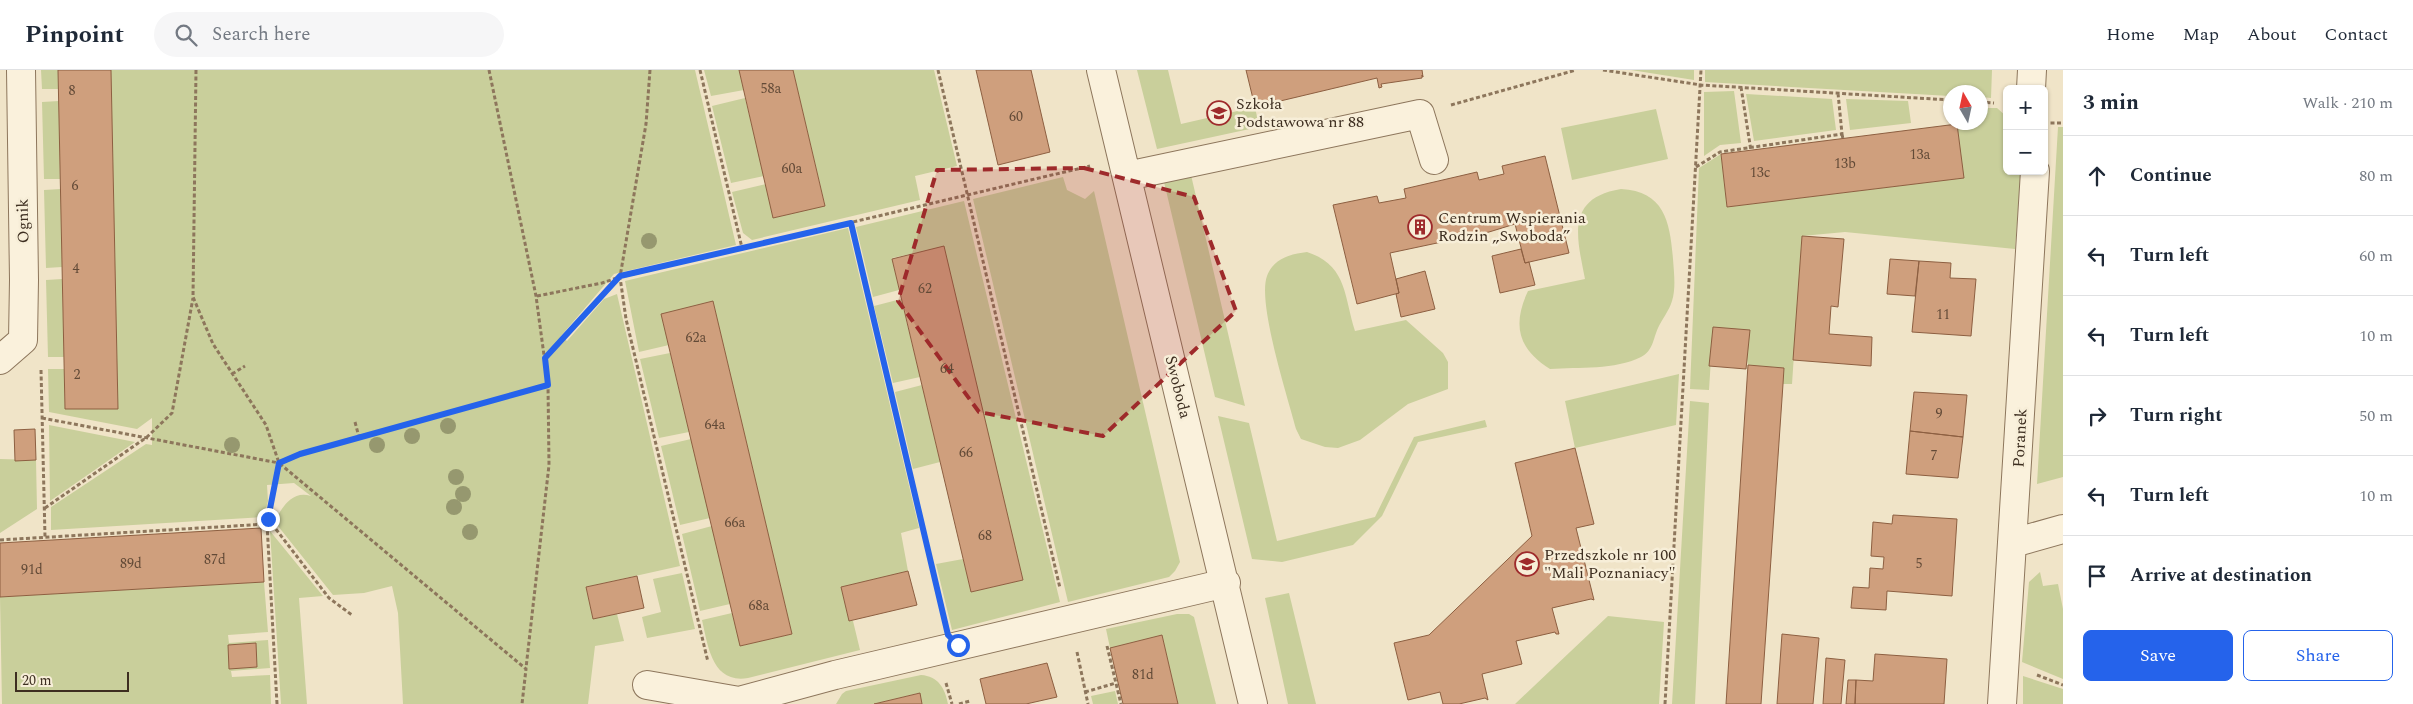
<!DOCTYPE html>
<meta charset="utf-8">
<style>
body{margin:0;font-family:Spectral,serif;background:#f6f6f7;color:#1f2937}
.controls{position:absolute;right:15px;top:15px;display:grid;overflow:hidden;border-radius:8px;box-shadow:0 1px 4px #0004}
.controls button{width:45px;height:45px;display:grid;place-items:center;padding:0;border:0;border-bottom:1px solid #e0e1e3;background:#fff;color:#1f2937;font:25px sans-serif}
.compass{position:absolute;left:1943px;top:15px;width:45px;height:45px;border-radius:50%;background:#fff;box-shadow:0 1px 4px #0004;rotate:351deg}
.scale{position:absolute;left:15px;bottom:12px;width:114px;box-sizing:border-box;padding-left:5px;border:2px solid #3d2e20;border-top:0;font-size:14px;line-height:18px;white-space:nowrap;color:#3d2e20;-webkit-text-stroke:4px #f7eed8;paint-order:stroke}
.stop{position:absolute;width:15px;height:15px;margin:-11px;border:4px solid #2563eb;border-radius:50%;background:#fff}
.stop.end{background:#2563eb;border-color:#fff;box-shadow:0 1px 5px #0008}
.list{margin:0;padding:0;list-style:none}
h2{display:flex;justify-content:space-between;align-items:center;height:65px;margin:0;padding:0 20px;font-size:21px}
h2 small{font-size:16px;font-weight:400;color:#747a83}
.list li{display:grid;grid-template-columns:32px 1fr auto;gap:15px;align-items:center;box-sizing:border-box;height:80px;padding:0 20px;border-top:1px solid #e0e1e3}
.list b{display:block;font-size:19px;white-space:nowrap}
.list em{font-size:16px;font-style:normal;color:#747a83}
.actions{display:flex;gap:10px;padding:15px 20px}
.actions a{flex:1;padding:11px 0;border:1px solid #2563eb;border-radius:8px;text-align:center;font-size:18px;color:#2563eb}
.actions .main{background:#2563eb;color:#fff}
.icon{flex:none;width:28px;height:28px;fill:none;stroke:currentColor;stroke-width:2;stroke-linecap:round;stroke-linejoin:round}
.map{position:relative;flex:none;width:2063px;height:634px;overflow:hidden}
header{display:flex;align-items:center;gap:30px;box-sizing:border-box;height:70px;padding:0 25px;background:#fff;border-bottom:1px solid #e0e1e3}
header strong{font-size:24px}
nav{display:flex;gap:28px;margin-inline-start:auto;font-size:18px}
.search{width:350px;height:45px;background:#f6f6f7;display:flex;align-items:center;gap:12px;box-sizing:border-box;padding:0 18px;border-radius:28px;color:#747a83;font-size:19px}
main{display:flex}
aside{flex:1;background:#fff}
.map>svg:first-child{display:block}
.green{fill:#c9cf9b}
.building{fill:#cf9f7d;stroke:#8d5f41}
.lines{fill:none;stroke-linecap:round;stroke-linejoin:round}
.minor-casing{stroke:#8d765c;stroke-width:30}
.path{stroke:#8d765c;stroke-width:3;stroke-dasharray:4 2.5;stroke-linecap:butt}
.minor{stroke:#faf1dc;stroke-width:28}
.tree{fill:#96986f}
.route{stroke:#2563eb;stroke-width:6}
.marked{fill:#9e2a2b;fill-opacity:0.2;stroke:#9e2a2b;stroke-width:4;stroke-dasharray:10 6;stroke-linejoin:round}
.labels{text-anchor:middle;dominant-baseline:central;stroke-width:5;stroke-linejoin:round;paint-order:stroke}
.number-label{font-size:14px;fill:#624a37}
.poi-label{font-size:16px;fill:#3d2e20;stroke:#f7eed8;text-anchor:start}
.street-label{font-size:16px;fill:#3d2e20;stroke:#f7eed8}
</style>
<header>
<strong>Pinpoint</strong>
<div class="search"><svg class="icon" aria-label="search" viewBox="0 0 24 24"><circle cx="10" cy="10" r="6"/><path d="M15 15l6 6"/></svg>Search here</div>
<nav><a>Home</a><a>Map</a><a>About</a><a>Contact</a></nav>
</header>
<main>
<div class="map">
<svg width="2063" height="634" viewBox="0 0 2063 634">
<rect width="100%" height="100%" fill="#f0e4c8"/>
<!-- green -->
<path class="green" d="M41,0H58V19H42Z
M111,0H695L736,175L614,204L561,266L567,271L604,229L617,224L680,496L586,517L593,549L617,544L624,571L595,576L588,634H403L398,543L392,516L364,523L333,525L274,451C283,437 292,420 311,426L294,413L267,415L268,431L264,447L51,460V437L146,374L152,375V348L137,359L49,342L48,299H64L65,339H118Z
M704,0H739L744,20L711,26Z
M793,0H934L957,96L915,106L920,130L752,170L743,163L732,122L766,114L774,148L825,135Z
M1137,0H1168L1181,54L1255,37L1259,57L1157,79Z
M1631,0H1694V10Z
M1705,0H1992L1991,28L1981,27L1980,22H1950V26L1705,12Z
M1734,21L1741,73L1720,75L1704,86V22Z
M1746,24L1832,29L1836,60L1754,71Z
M745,28L764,106L731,113L712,36Z
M1846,29L1908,31L1911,53L1850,60Z
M59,31L60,109H44L42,32Z
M1981,38H1997L2007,47V101H2021L2015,179L1845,162L1802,166L1792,314H1783L1784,298L1748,295L1747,290L1713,257L1709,320L1690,319L1699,98L1721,84L1727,137L1963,108L1957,53L1980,52Z
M1656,39L1668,89L1572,110L1561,58Z
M2058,57H2063V407L2037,414Z
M1191,105L1245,336L1215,327L1164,112Z
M1063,107L1067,120L1085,129L1094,121L1180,492L1175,501L1169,507L1068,532L973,129Z
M61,119L62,197L46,198L44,120Z
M1621,119C1665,121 1670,153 1673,189C1674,203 1676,218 1672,231C1669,241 1662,249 1658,258C1653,269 1653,281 1641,287C1615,300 1579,297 1550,299C1518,279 1512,255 1528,221L1585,209C1577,168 1565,128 1621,119Z
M964,131L1060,532L952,560L936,494L963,489L971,522L1023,510L943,177L892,188L899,220L873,227L856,157Z
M848,158L919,458L901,463L908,501L841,517L849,551H853L860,580L748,608C712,614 708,576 702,550L732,543L741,576L792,564L713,231L661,244L669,275L639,282L625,211Z
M1307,182C1347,195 1344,226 1355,261L1406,250L1443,283L1448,292V319L1408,334L1360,370L1338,378L1325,377L1301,369L1296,359C1288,328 1257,233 1267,206C1273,189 1290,184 1307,182Z
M62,209L64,287H48L46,210Z
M901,229L920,307L893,313L874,236Z
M670,283L689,362L659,368L640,289Z
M1679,304L1676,355L1575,378L1565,331Z
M922,315L940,392L913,399L895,322Z
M1690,331L1709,333L1695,634H1672Z
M1218,346L1249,353L1277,471L1375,447L1414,367L1485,350L1487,357L1418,372L1382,446L1353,475L1282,492L1252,489Z
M49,355L135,372L50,431Z
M691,369L710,448L680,455L661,376Z
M0,389L36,390L37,439L0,463Z
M712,456L730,534L700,541L682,464Z
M270,461L323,526L299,528L307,634H281Z
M2040,502L2043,516L2058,514L2063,539V609L2022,592L2029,512Z
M682,503L695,559L647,568L642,547L661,542L653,509Z
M264,512L268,562L228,565L229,573L268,570L270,598L231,601L232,607L270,605L271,634H2L0,527Z
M1289,523L1316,634H1288L1265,528Z
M1177,544H1189L1194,547L1216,634H1178L1162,565L1110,578L1106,559Z
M1608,546L1664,552L1659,634H1515Z
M921,605C938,606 945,618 948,634H922L919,623L874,634H836L842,624L846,621Z
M2023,606L2063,619V634H2023Z
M1115,621L1118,634H1093L1091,626Z"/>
<!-- building -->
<path class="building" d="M58,0H111L118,339H65Z
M739,0H793L825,136L773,148Z
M976,0H1031L1050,82L998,95Z
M1246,0H1422L1423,7L1422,5V8L1381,14L1382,17L1379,18L1377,8L1255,37Z
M1957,54L1964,108L1727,137L1721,84Z
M1545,86L1569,183L1525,193L1515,154L1489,162L1390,183L1399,223L1357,234L1333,135L1377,126L1379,133L1406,128L1404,119L1477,102L1479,110L1504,104L1502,96Z
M1802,166L1844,169L1838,237L1831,236L1829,264L1872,267L1871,296L1793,290Z
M944,176L1023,510L971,522L892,189Z
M1521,179L1525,193L1529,192L1535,215L1500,223L1492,186Z
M1890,189L1919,191L1915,226L1887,224Z
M1919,191L1951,193L1950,208L1976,209L1971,266L1912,262Z
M1425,201L1435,239L1401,247L1396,224L1399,223L1396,209Z
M713,231L792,564L740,576L661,244Z
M1713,257L1750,260L1746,299L1709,296Z
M1748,295L1784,298L1783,314L1761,634H1726Z
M1914,322L1967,325L1963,367L1910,361Z
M35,359L36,390L15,391L14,360Z
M1910,361L1963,367L1958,408L1906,404Z
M1575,378L1594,454L1576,458L1594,530L1591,529L1552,538L1559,564H1556L1555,562L1516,571L1522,594L1482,604L1488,630L1485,628L1459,634H1443L1440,622L1408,630L1394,573L1429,565L1532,466L1515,393Z
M1893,445L1957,449L1952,526L1887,521L1886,540L1851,538L1853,517L1869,518L1870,498L1883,499L1884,487L1871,486L1873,452L1892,454Z
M261,458L264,512L0,527V473Z
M908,501L917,535L849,551L841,517Z
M637,506L644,538L593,549L586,517Z
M1782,564L1819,568L1813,634H1777Z
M1162,565L1178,634H1123L1110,578Z
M256,573L257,597L229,599L228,575Z
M1875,584L1947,589L1944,634H1855L1856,610L1873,611Z
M1826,588L1845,590L1841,634H1823Z
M1047,593L1057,627L1026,634H986L980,609Z
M1848,610H1856L1855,634H1846Z
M920,623L922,634H874Z"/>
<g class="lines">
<!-- minor casing -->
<g class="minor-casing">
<path id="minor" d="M1101,0L1253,634
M2031,19L2032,0
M1127,106L1420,44L1434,90
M0,290L23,270L24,210L21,0
M2013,473L2063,459
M647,615L739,631L835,605L1226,513
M2002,634L2035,101"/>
</g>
<!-- path -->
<path class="path" d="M196,0L193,227L213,274L266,355L279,393L526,599L522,634
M489,0L536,226L548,315L549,395L526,598
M650,0L646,54L620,207L626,249L708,592
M700,0L742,178
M938,0L1060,518
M1603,0L1701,15L1950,30
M1741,17L1751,81
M1980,32L1994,33
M1451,35L1576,0
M2044,53H2063
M1842,64L1843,69
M1696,97L1720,82L1842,64L1838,23
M851,153L944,546
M537,226L602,213L620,207L1090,96
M545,288L619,208
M41,300L45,467
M232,304L245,296
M42,348L279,393
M355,352L359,367
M45,438L147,367L172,343L193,228
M268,449L329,528L352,545
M0,470L267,454
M1107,576L1121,634
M1077,582L1088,634
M2037,605L2063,615
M946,613L952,634
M1085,622L1116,613
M277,634L267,454L279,393L300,384L548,315
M959,634L970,631
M1665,634L1701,0"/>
<!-- minor -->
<use href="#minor" class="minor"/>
</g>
<!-- trees -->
<g class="tree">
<circle cx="649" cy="171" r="8"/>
<circle cx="448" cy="356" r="8"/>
<circle cx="412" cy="366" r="8"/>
<circle cx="232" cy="375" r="8"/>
<circle cx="377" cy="375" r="8"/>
<circle cx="456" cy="407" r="8"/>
<circle cx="463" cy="424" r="8"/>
<circle cx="454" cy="437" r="8"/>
<circle cx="470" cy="462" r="8"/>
</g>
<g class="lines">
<!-- route -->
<path class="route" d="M268,449L279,393L300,384L548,315L545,288L620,206L851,153L948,565L958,575"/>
</g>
<!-- marked area -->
<path class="marked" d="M1084,98L1194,127L1236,241L1103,366L979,342L898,231L937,100Z"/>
<!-- icons -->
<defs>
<g id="school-ring" transform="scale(1.25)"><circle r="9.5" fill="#f7eed8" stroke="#9e2a2b" stroke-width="1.5"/><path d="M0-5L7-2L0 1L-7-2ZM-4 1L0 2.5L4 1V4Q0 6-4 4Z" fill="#9e2a2b"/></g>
<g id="building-ring" transform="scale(1.25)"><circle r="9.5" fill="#f7eed8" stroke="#9e2a2b" stroke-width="1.5"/><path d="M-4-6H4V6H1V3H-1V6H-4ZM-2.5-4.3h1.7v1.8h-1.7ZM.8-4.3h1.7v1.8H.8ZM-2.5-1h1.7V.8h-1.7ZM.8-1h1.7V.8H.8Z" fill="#9e2a2b"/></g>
</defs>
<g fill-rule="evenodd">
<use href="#school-ring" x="1219" y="43"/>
<use href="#building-ring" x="1420" y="157"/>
<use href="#school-ring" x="1527" y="494"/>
</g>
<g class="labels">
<!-- number labels -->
<g class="number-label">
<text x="771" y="18">58a</text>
<text x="72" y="20">8</text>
<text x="1016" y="46">60</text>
<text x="1920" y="84">13a</text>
<text x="1845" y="93">13b</text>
<text x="792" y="98">60a</text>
<text x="1760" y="102">13c</text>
<text x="75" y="115">6</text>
<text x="76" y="198">4</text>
<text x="925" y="218">62</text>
<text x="1943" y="244">11</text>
<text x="696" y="267">62a</text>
<text x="947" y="298">64</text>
<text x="77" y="304">2</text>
<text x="1939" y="343">9</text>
<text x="715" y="354">64a</text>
<text x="966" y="382">66</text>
<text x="1934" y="385">7</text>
<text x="735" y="452">66a</text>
<text x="985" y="465">68</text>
<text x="215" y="489">87d</text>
<text x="131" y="493">89d</text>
<text x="1919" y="493">5</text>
<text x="32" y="499">91d</text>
<text x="759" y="535">68a</text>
<text x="1143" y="604">81d</text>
</g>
<!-- poi labels -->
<g class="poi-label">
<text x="1236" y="34">Szkoła<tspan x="1236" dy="18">Podstawowa nr 88</tspan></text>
<text x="1438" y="148">Centrum Wspierania<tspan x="1438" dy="18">Rodzin „Swoboda”</tspan></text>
<text x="1544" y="485">Przedszkole nr 100<tspan x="1544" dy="18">"Mali Poznaniacy"</tspan></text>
</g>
<!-- street labels -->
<g class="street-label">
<text transform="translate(23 151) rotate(-91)">Ognik</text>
<text transform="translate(1178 317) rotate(76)">Swoboda</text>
<text transform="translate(2020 368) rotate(-87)">Poranek</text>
</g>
</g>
</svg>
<div class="controls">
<button>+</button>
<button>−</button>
</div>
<svg class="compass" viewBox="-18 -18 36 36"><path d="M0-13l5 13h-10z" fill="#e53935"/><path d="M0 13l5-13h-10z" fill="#747a83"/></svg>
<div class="scale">20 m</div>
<div class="stop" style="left:958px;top:575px"></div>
<div class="stop end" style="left:268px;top:449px"></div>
</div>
<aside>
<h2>3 min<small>Walk · 210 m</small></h2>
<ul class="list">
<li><svg class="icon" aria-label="ahead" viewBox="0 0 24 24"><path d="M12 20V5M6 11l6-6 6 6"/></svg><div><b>Continue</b></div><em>80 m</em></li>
<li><svg class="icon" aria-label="left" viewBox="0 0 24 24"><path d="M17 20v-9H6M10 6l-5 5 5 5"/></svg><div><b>Turn left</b></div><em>60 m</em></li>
<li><svg class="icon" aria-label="left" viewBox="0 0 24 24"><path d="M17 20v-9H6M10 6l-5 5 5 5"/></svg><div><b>Turn left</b></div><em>10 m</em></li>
<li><svg class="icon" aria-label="right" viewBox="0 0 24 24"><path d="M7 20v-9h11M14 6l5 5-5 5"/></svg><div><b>Turn right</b></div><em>50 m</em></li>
<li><svg class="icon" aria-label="left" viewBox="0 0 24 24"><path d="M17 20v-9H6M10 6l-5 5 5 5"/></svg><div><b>Turn left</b></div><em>10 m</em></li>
<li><svg class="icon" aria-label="arrive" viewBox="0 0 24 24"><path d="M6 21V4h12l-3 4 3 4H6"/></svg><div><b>Arrive at destination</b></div></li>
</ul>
<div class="actions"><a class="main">Save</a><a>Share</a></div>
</aside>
</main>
